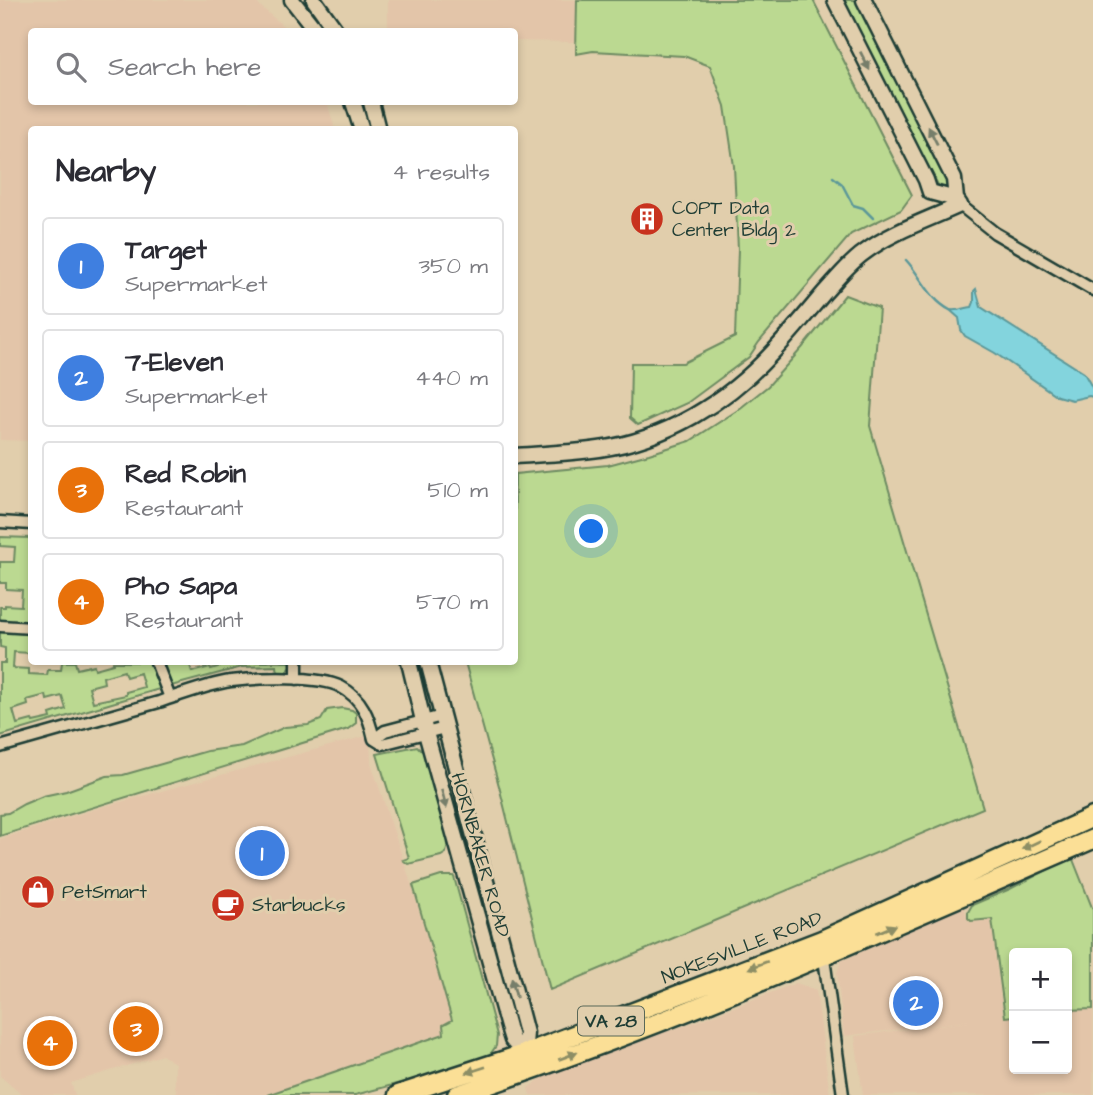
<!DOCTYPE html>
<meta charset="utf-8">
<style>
body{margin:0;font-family:"Architects Daughter",sans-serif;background:#f2f2f3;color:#2b2b33}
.controls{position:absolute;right:21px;bottom:21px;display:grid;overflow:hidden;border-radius:7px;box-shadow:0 4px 10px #0003}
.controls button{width:63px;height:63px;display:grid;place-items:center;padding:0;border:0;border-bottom:2px solid #e1e1e2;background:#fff;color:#2b2b33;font:35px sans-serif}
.you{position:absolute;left:592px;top:532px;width:24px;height:24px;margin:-18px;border:5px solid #fff;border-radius:50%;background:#1a73e8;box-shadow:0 0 0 10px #1a73e833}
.badge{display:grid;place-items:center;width:46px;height:46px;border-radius:50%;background:#0f766e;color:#fff;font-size:23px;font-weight:700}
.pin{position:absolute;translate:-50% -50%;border:4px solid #fff;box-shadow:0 2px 7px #0006}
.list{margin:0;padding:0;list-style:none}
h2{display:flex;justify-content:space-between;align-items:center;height:91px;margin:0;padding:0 28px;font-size:30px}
h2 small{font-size:23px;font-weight:400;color:#7c7c81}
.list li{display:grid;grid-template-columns:46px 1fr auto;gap:21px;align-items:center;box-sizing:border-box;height:98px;margin:0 14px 14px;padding:0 14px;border:2px solid #e1e1e2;border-radius:7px}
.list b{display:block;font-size:26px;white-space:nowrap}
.list p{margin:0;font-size:23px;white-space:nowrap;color:#7c7c81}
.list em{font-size:23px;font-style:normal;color:#7c7c81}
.icon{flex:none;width:38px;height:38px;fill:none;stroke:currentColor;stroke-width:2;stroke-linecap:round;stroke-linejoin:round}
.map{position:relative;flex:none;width:1093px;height:1095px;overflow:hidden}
.search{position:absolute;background:#fff;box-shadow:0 4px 10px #0003;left:28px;top:28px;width:490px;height:77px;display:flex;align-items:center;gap:18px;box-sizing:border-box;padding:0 24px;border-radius:7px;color:#7c7c81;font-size:26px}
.panel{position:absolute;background:#fff;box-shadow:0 4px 10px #0003;left:28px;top:126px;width:490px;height:539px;border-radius:7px}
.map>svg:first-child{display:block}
.built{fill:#e3c5a9}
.green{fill:#bbd991;stroke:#6d8b62;stroke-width:2;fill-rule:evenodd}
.water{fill:#83d4dd;stroke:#5b9899;stroke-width:2}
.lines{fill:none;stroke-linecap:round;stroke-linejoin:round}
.stream{stroke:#5b9899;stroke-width:2.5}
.street-casing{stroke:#1f3d34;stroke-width:15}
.secondary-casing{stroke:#1f3d34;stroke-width:19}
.highway-casing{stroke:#1f3d34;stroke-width:23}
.street{stroke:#e1ceac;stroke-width:10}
.secondary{stroke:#e1ceac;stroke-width:14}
.highway{stroke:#fbdf96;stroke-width:18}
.oneway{fill:#767e6a}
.oneway2{fill:#8d8e65}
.labels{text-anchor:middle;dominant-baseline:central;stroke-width:6;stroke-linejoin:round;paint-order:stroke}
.shield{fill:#e1ceac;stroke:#596858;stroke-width:2}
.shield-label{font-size:18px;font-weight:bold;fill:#1f3d34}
.poi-label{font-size:19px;fill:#1f3d34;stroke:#e1ceac;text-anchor:start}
.street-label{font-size:19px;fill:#1f3d34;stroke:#e1ceac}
</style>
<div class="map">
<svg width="1093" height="1095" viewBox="0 0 1093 1095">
<rect width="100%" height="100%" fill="#e1ceac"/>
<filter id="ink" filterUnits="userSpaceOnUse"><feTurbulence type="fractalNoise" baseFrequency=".0143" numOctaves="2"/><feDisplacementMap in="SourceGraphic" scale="14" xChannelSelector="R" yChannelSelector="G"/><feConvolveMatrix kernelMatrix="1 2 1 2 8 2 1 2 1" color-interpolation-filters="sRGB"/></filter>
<g filter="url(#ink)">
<!-- built -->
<path class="built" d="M0,0H253L289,31L32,32V102H327L335,129L32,130L31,441L0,440Z
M388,0H577L576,42L515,41L514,32H388Z
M370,735L371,763L412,886L454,1030L266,1095H178L175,1086V1063L162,1055L71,1083L75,1095H22L0,1076V839L102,807Z
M964,906L969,922L991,920L1003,1017L1014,1016V1069H1067V1010L1093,1009V1095H863L855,1036L970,1021L844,1036L837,973L841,961Z
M796,983L816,990L830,1095H530L528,1088L550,1072L695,1022Z"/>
<!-- green -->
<path class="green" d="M577,0H813L912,195L901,210L851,234L759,342L749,357L687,403L638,425L630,418L631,363H683L735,337L738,249L734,166L725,106L710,66L684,56L593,51L576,54Z
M841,0H860L949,178V187L946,192L939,187Z
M845,295L879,308L870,426L983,808L550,990L499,786L465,662H514L515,474L608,465L649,454L690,441L738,410L768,386L802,348Z
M0,537L31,538V651L30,653L14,652L13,668L29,669V674L47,675L48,670H61L62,662H75L77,669L94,665L95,669L113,664V662H189L192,672L210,667L211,669L228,664V662H292V666L285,674H278L277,666L242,667L156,690L0,736V663H5V648L0,647V607H5V605L21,606L22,590L6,589V583H0V562H14L15,547L0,546ZM124,671L126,677L140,673L144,687L126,692V695L93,702L89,687L104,683L103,677ZM46,695L47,700L62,696L66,709L50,714L51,718L33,722L32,720L17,724L13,710L28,705L27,700Z
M342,708L352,710L356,713V723L348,729L0,836V814L8,813L24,804L43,796L66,791L107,776L123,775L207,751L242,746L285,727L308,725L321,720L327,710Z
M417,746L424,753L448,842L446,853L441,856L408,864L403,860L409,858L377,754Z
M1072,857L1093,910V1009L1067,1010V953H1014V1016L1005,1017L992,919L971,921L968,918V912L972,905L1010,889Z
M441,876H453L454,877L497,1035L496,1046L489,1056L485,1058L453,1069L355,1095H267L444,1034L443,1025L452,1020L413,885Z"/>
<!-- water -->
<path class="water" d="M976,289L981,307L1084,373L1093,389V397L1089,396L1072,400L1057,396L995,353L965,336L961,330L959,318L950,310C959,311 964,308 972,307L974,302V291Z"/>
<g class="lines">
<!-- stream -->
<path class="stream" d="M833,177L842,184L853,205L863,208L873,218
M906,260C921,276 929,299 950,310"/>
<!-- street casing -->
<g class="street-casing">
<path id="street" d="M960,205L995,233L1093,290
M0,522L32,524
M0,626L32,628
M156,662L170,698
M297,662V679
M374,739L385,731L442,716
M0,747C53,732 106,717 159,702C180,695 209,684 231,681C256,678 319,675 341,687C362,698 369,717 374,739L382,744L445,728
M823,951L843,1095"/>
</g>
<!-- secondary casing -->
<g class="secondary-casing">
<path id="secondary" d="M292,0L317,32
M314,0L337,32
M835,0L926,180L930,192L956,199
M353,102L362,130
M371,102L378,130
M514,456C543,454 571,453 599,449C665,440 727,402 772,353C790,334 807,313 824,293C837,279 849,263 865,252C891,232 930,219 960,205L956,199L954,179L864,0
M409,662L426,733L508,1027L512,1040L524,1054
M428,662L526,1033L524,1054L527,1063"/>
</g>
<!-- highway casing -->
<g class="highway-casing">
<path id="highway" d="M398,1095L524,1054L822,940L1093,817
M457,1095C674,1024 883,930 1093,839"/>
</g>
<!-- street -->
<use href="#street" class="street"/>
<!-- secondary -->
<use href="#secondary" class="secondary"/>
<!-- highway -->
<use href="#highway" class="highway"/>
</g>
<!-- one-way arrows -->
<defs><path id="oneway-solid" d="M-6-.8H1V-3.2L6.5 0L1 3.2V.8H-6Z" transform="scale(1.75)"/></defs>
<g class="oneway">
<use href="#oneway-solid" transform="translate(865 61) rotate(63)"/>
<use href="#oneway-solid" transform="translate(933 136) rotate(-117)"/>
<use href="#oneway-solid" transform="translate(444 799) rotate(75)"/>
<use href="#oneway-solid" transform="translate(514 988) rotate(-104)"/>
</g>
<g class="oneway2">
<use href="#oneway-solid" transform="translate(1031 845) rotate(155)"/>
<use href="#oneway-solid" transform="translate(886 929) rotate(-23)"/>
<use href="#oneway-solid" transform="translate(758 965) rotate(159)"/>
<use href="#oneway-solid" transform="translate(568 1056) rotate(-21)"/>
<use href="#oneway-solid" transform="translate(476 1070) rotate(162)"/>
</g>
</g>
<!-- icons -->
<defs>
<g id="building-disc" transform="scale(1.75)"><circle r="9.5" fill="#c8321e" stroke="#e1ceac"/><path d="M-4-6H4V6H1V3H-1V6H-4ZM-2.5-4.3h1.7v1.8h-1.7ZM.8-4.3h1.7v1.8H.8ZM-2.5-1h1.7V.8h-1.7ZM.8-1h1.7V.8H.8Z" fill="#fff"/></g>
<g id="shop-disc" transform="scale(1.75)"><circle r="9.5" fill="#c8321e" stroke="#e1ceac"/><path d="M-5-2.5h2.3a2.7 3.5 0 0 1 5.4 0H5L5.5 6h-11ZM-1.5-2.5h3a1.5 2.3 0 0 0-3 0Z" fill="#fff"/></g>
<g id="cafe-disc" transform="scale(1.75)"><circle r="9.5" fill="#c8321e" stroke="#e1ceac"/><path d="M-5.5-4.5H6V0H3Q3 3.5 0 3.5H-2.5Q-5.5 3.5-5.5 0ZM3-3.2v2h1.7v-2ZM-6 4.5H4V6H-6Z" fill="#fff"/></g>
</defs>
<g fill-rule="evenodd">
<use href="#building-disc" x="647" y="219"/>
<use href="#shop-disc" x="38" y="892"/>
<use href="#cafe-disc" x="228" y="905"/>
</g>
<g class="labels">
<!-- shield labels -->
<rect class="shield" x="578" y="1006.5" width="66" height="29" rx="5"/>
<g class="shield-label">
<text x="611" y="1021">VA 28</text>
</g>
<!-- poi labels -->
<g class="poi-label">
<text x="672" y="208">COPT Data<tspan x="672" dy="22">Center Bldg 2</tspan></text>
<text x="62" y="892">PetSmart</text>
<text x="252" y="905">Starbucks</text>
</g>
<!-- street labels -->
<g class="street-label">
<text transform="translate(480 855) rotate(74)">HORNBAKER ROAD</text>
<text transform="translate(742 948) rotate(-21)">NOKESVILLE ROAD</text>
</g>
</g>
</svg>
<div class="controls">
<button>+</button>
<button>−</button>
</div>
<div class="you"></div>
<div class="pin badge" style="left:262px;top:853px;background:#3f7fe0">1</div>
<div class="pin badge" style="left:916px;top:1003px;background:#3f7fe0">2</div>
<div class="pin badge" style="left:136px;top:1029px;background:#e8710a">3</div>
<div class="pin badge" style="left:50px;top:1043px;background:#e8710a">4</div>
<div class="search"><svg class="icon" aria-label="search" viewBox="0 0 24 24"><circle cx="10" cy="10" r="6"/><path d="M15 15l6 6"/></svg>Search here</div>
<section class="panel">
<h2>Nearby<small>4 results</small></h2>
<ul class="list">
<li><span class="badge" style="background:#3f7fe0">1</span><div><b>Target</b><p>Supermarket</p></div><em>350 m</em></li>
<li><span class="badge" style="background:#3f7fe0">2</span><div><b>7-Eleven</b><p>Supermarket</p></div><em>440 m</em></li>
<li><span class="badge" style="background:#e8710a">3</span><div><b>Red Robin</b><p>Restaurant</p></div><em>510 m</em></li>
<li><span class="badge" style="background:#e8710a">4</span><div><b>Pho Sapa</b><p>Restaurant</p></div><em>570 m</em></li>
</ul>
</section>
</div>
